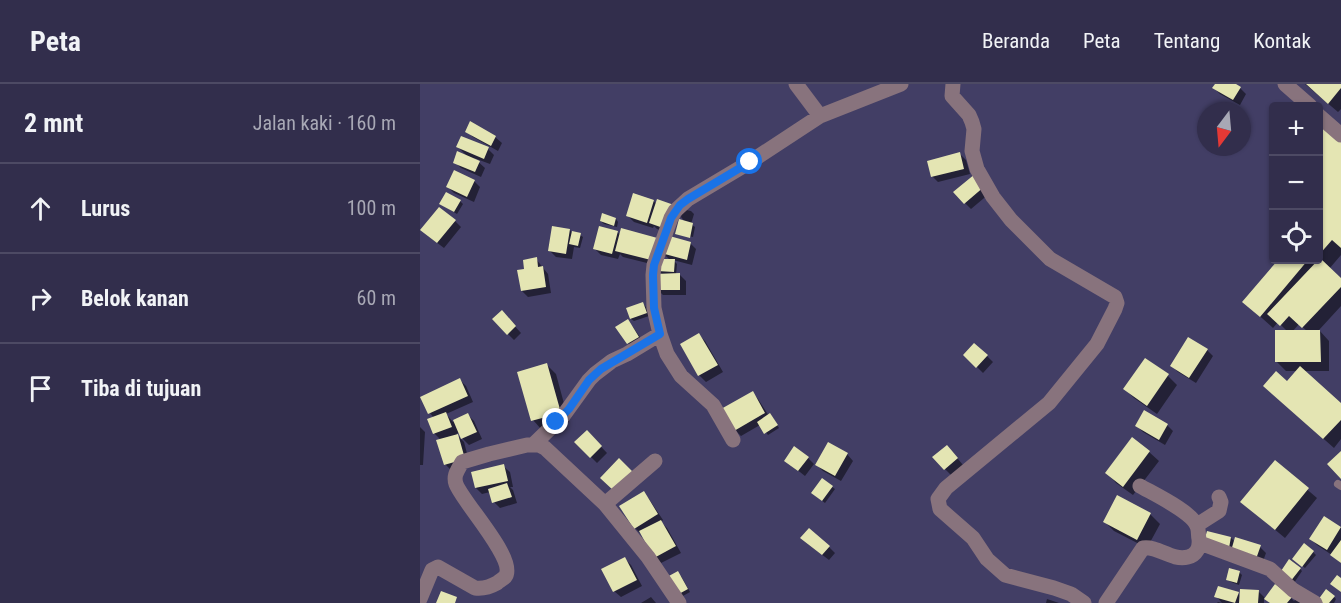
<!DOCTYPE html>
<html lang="id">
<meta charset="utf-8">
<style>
body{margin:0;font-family:"Roboto Condensed",sans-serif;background:#3d3a56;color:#f1f3f6}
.controls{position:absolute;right:18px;top:18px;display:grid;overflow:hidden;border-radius:6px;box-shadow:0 2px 4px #0004}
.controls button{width:54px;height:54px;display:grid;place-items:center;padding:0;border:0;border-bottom:2px solid #4d4a64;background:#322e4c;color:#f1f3f6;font:30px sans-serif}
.compass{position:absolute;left:777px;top:18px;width:54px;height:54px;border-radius:50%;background:#322e4c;box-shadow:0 2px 4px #0004;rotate:196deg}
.stop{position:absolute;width:18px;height:18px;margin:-14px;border:4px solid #1a73e8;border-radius:50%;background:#fff}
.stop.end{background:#1a73e8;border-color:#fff;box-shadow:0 2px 6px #0008}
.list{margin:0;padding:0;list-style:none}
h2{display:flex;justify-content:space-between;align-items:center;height:78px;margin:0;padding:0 24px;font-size:26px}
h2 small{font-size:20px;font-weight:400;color:#a8a8b5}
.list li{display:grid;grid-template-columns:39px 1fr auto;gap:18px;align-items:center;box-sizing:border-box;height:90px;padding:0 24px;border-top:2px solid #4d4a64}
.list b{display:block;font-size:22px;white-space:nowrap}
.list em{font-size:20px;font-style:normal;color:#a8a8b5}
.icon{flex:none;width:33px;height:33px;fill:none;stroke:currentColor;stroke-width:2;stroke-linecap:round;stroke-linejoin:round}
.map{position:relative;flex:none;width:921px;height:519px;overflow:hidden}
header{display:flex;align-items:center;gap:36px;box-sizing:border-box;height:84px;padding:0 30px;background:#322e4c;border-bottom:2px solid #4d4a64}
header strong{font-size:28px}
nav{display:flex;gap:33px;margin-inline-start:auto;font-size:21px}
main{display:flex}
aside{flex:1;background:#322e4c}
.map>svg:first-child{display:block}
.shadow{fill:#0007;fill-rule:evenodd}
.building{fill:#e4e5b3}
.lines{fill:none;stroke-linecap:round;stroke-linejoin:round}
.service{stroke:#88737d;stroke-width:8}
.minor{stroke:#88737d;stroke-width:15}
.route{stroke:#1a73e8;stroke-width:8}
</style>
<header>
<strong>Peta</strong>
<nav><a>Beranda</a><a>Peta</a><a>Tentang</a><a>Kontak</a></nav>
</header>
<main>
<aside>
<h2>2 mnt<small>Jalan kaki · 160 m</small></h2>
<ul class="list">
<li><svg class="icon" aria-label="ahead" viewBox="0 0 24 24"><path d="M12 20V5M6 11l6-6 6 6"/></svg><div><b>Lurus</b></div><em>100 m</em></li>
<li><svg class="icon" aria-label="right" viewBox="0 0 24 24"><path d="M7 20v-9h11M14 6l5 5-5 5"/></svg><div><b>Belok kanan</b></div><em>60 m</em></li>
<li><svg class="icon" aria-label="arrive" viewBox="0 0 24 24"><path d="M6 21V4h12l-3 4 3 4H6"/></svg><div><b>Tiba di tujuan</b></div></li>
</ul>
</aside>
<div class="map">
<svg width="921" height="519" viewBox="0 0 921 519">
<rect width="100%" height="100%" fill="#423e65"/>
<!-- shadow -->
<path class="shadow" d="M796,0H813L820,4L826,10L820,21L800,10L794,4Z
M885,0H921V25L918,28Z
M898,40L921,58V171L909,185L921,196V222L899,246L909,257V287H882L921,321V355L914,364L854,311L878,287H866L857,278L868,248L858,238L853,244L824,218L860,176H898ZM879,240L887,247L872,248Z
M47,47L75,53L82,59L78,67L53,53Z
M38,63L68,65L74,71L70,80L54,74L65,84L61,93L41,84L35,78L49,74Z
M540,70L546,76L550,90L518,98L512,92Z
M555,92L570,109L551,125L545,119Z
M54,97L60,103L54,118L34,109L28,103Z
M40,117L43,120L37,130L24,122Z
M233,117L237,120L271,127L274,130L271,140L275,143L273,153L257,150L266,139L261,133L262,130L259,129L253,150L237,145L234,142L233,144L214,138L208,132Z
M196,135L198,138L197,143L184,140L181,137Z
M35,137L41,143L24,164L8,152Z
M150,146L152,149L160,151L163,153L160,164L154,163L152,175L136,173L129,166Z
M197,148L201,151L270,159L276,165L272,181L253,176L257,180L256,191H260L266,197V211H243L237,205L243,191L239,187V182L203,173L200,170L198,175L181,171L175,165ZM244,170L251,177H243Z
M116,175L128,190L131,209L108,213L102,207L106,186Z
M223,220L226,223L229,232L214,237L211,235L208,225Z
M82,228L101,249L94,256L88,250Z
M207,237L213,243L224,259L214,265L208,259Z
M279,251L285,257L303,288L286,298L279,291L262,260Z
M787,266L793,272L776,299L758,288L752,282Z
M545,271L567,272L573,278L563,289Z
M725,276L748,292L757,301L737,330L714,314L705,305Z
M127,281L136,290L149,338L122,346L113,336Z
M40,296L46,302L53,318L26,330L33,338L48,331L54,337L62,355L49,361L43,355L40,348L36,350L44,358L50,381L31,386L25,380L21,356L15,350L9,336L14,334L10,329Z
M332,308L338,315L349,332L353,334L359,344L348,351L340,341L321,352L315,346Z
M747,341L753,347L745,361L723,348L717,342Z
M0,343L5,348L3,381H0Z
M167,348L187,369L177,379L156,358Z
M712,355L729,368L739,377L713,411L696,399L687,389Z
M409,360L427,370L433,377L421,397L403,387L397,381Z
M533,369L543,381L531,391L525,385Z
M388,374L394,380L385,392L366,377Z
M855,378L897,414L865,454L822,418Z
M83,382L90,388L93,403H90L93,406L97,419L80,424L74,418L70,408L62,410L56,404Z
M412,403L415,405L405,419L396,412Z
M223,409L229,415L243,436L241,438L247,444L261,469L241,479L235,473L221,450L215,444Z
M698,413L730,430L740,440L727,464L694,447L685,438Z
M904,434L921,444V479L912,471L897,461L891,455Z
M811,454L815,458L840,463L846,469L842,480L792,464Z
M388,460L409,463L415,469L409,476Z
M893,468L896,471L885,484L876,477Z
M205,475L211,481L222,502L201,513L194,507L183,486Z
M880,485L882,487L874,499L863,492Z
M819,488L822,491L819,501L811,498L808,496Z
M261,492L270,508L261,513Z
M838,507L844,513V519H821V516L819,519H797L798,518L802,519L796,512L818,510L821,513Z
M231,513L236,519H221Z
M914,513L916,515L914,519H904Z
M871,514L874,517L877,514L884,519H851Z
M627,515L639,519H626Z"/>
<!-- building -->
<path class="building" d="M795,0H816L821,3L813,16L792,4Z
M886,0H921V4L908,20Z
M50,37L76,52L71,62L45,48Z
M898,38L921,56V164L912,156L898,172Z
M41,52L69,63L64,75L36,63Z
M37,67L60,77L55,88L33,79Z
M540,68L544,85L511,93L507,77Z
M34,86L55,96L47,113L26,103Z
M555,90L565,102L544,120L533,108Z
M26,108L41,116L34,128L19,120Z
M213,109L234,116L227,139L206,132Z
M237,115L254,121L246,145L229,139Z
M19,123L36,136L17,159L0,146Z
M182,129L196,134L194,142L180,137Z
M259,135L273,139L270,154L255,150Z
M132,142L150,145L146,170L128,167Z
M179,142L198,147L192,170L173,165Z
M201,144L241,155L235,177L195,167Z
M152,147L161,149L158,162L149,160Z
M246,151L271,158L267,176L241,169Z
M117,173L118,183L123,182L126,203L101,207L97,186L104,185L103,176Z
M900,174L921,194V203L882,244L869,232L860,242L847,230Z
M238,175H255L254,188L237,187Z
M858,176H888L840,233L822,218Z
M260,189V206H235V190Z
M223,218L227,229L210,235L206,224Z
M82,226L96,242L87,251L72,235Z
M208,235L219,253L207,260L195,243Z
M855,246H900L901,278H855Z
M279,249L298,281L278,292L260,260Z
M768,253L788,265L769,294L750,282Z
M554,259L568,271L556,284L543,271Z
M725,274L749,290L727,322L703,305Z
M127,279L141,329L111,337L97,288Z
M880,282L921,319V336L903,355L843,302L856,287L867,297Z
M40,294L48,312L8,330L0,313Z
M333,307L345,329L314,347L301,325Z
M724,326L748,340L739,356L715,342Z
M26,328L32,343L13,350L7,335Z
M48,329L57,348L41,355L33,336Z
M350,329L358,341L344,350L337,338Z
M167,346L182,362L170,374L154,358Z
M38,350L45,375L24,381L16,356Z
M712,353L730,367L703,403L685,389Z
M408,358L428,369L415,392L395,381Z
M527,361L538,374L524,386L512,373Z
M374,362L389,373L378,387L364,377Z
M921,367V395L907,380Z
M199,374L213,388L194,407L180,394Z
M855,376L889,404L855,446L820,418Z
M84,380L88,397L55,404L51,388Z
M402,394L413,402L402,417L391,409Z
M87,399L92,413L72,419L68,405Z
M224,407L238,430L214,445L199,422Z
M697,411L731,429L717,456L683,438Z
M904,432L921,443L907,466L889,455Z
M241,436L256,462L234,474L219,447Z
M389,444L410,462L402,471L380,454Z
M787,447L811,453L809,464L784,458Z
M815,453L841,461L836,475L811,467Z
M921,456V479L910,471Z
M884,459L894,467L882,483L872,475Z
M205,473L217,496L193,508L181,485Z
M869,475L881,484L870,498L859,490Z
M809,484L820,487L817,499L806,496Z
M258,487L268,505L257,511L247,493Z
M917,491L921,494V508L910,500Z
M855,500L872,513L867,519H850L844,515Z
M798,502L819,508L815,519L794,513Z
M820,505L839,506L838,519H819Z
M906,505L915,512L909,519H903L898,516Z
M21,507L37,513L35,519H16Z"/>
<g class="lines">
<!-- service -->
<path class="service" d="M918,400L921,402"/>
<!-- minor -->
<path class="minor" d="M376,0L400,32
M533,0L532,12L549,31L552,38L554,45L552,67L557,85L573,113L591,136L630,175L695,213L697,219L695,225L677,260L629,319L526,404L518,415L520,425L553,454L567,475L585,491L634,504L651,510L664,519
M865,0L890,22
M898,31L921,51
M313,356L293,321L261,292L247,270L240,250L234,224L233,191L234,181L251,134L255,127L268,115L330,78L400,32L481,0
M113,361L143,332L169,296L175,290L192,277L207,270L240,250
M185,420L235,377
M777,441L799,427L801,418L799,413
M780,459L850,485L873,506L895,519
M0,515L12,486L18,483L55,504C63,505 70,503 77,499C78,498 84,494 85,493C98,476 43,419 36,400C33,391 38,386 42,378L69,370L107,361H119L125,364L185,420L228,473L259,519
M686,519L723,464C739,462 751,477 768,473C776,471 780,464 779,455C778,451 779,446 777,442C772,428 734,410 720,402"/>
</g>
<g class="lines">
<!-- route -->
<path class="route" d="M136,338L149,325L169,296L181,285L240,250L234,224L233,191L234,181L251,134L260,121L268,115L330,78"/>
</g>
</svg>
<div class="controls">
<button>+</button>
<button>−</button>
<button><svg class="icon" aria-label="locate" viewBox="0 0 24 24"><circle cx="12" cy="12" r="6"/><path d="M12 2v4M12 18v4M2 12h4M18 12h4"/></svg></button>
</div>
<svg class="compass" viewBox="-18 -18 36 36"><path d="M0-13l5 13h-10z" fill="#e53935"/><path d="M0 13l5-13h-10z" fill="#a8a8b5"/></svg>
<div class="stop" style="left:330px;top:78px"></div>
<div class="stop end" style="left:136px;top:338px"></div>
</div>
</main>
